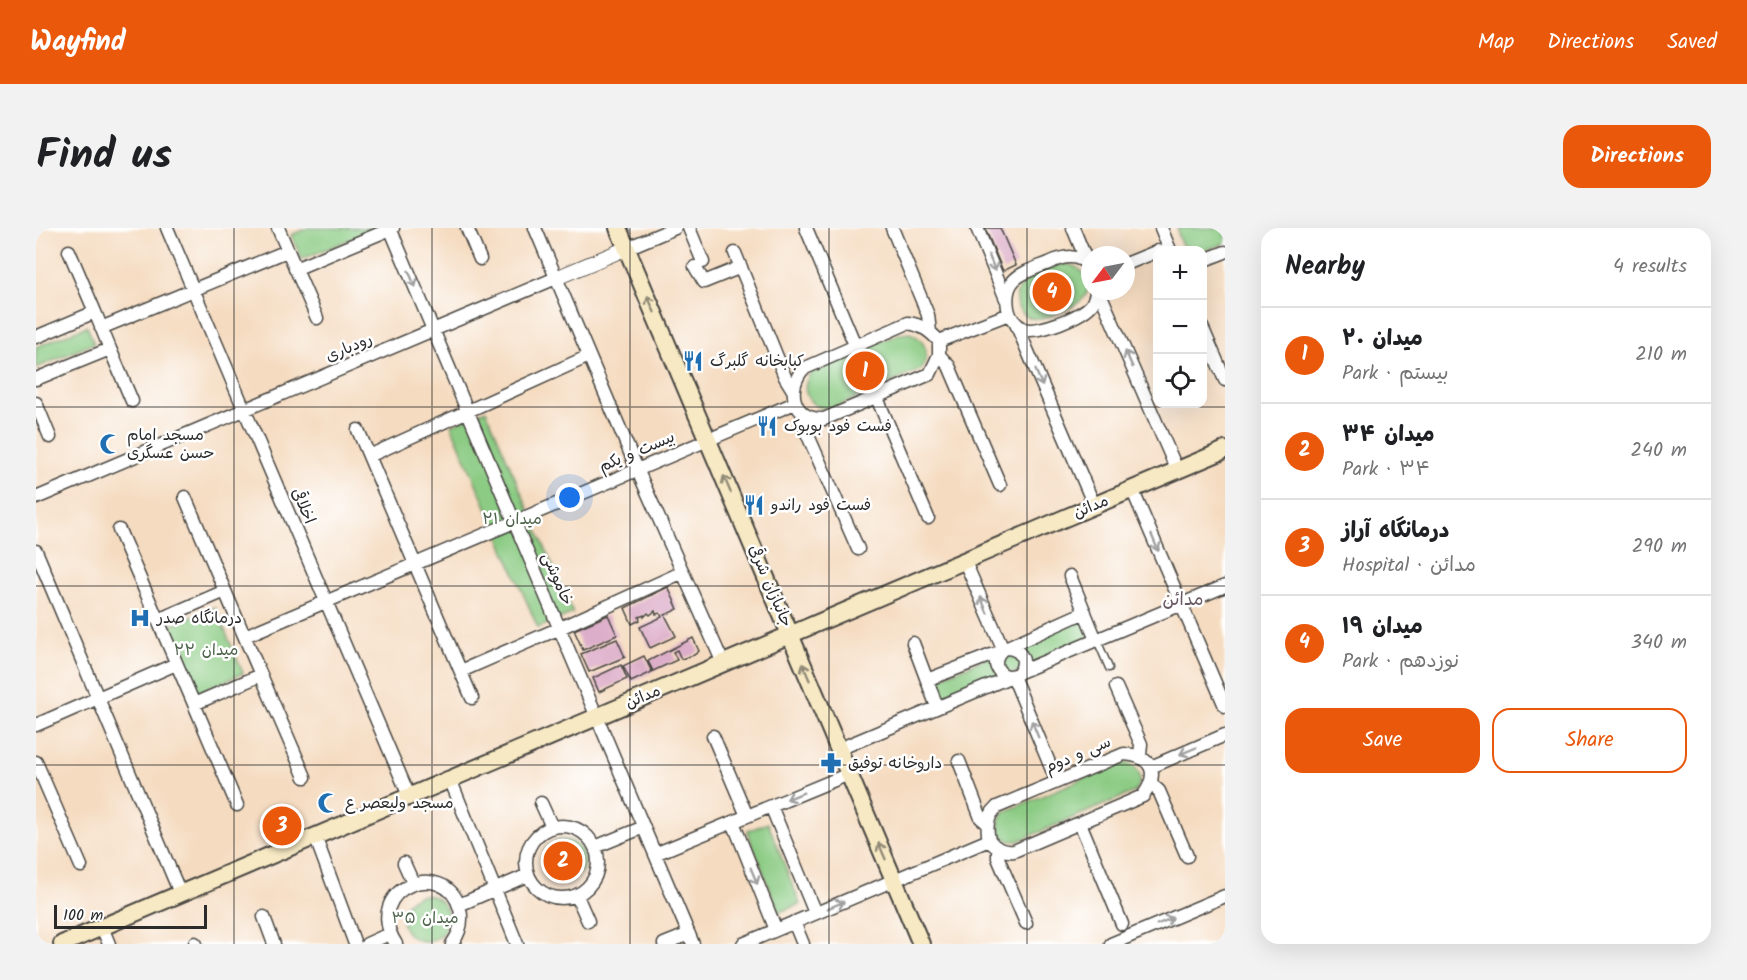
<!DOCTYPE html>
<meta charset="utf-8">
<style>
body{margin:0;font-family:Kalam,"Playpen Sans Arabic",sans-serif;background:#f2f2f2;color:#202124}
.controls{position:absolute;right:18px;top:18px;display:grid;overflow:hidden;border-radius:12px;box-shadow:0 6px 24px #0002}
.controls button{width:54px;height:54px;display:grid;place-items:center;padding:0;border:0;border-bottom:2px solid #e0e0e0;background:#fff;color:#202124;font:30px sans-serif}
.compass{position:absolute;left:1045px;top:18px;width:54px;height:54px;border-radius:50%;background:#fff;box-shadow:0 6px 24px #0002;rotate:238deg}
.scale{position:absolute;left:18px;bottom:15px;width:153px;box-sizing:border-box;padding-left:6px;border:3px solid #2b2b2b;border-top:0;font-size:16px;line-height:21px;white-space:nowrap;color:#2b2b2b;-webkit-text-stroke:4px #fff;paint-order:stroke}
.you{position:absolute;left:534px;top:270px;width:21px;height:21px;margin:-15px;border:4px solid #fff;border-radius:50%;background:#1a73e8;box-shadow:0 0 0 9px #1a73e833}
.badge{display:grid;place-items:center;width:39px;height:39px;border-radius:50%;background:#ea580c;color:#fff;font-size:20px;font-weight:700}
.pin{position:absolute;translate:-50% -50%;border:3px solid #fff;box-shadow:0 2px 6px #0006}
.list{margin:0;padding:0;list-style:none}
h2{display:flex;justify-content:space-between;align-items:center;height:78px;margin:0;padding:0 24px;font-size:26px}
h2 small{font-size:20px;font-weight:400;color:#757577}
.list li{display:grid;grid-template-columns:39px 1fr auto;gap:18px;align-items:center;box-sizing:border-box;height:96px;padding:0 24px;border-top:2px solid #e0e0e0}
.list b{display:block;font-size:22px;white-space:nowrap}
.list p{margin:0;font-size:20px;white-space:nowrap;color:#757577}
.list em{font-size:20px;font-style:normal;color:#757577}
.actions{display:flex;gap:12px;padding:18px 24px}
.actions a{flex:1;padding:14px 0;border:2px solid #ea580c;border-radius:18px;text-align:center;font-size:21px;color:#ea580c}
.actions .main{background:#ea580c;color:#fff}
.icon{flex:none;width:33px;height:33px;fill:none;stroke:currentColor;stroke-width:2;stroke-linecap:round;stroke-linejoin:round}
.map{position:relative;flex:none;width:1189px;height:716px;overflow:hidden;border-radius:18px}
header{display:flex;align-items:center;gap:36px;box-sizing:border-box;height:84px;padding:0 30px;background:#ea580c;color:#fff}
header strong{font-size:28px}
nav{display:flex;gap:33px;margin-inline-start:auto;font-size:21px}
.intro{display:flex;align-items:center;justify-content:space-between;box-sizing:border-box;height:144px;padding:0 36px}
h1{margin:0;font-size:42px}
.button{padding:15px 27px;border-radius:18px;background:#ea580c;color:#fff;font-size:21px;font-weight:700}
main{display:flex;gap:36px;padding:0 36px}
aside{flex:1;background:#fff;border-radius:18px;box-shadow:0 6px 24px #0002}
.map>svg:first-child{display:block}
.green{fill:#8bcb83;stroke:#5b7b57;stroke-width:1.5}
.building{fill:#ddaec9}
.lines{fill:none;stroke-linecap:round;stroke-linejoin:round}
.service-casing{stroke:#494642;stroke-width:9}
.minor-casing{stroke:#494642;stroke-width:15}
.tertiary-casing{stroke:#494642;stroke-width:16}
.secondary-casing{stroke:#494642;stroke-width:20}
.service{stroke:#fff;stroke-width:6}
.minor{stroke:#fff;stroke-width:12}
.tertiary{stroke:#fff;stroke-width:14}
.secondary{stroke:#f7e9c3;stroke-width:16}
.oneway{stroke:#a0a0a0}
.oneway2{stroke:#918a77}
.grid{fill:none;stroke:#2b2b2b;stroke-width:1.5;stroke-opacity:0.55}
.labels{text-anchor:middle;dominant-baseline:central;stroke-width:5;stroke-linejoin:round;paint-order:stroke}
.street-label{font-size:16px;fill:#2b2b2b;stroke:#fff}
.poi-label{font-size:16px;fill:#2b2b2b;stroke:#fff;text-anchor:start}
.park-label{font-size:16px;fill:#4d634a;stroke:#fff}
.neighbourhood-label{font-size:18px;fill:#695962;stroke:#fff}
</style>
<header>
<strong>Wayfind</strong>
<nav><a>Map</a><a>Directions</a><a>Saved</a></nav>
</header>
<div class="intro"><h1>Find us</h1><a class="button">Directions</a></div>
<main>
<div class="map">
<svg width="1189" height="716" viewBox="0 0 1189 716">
<rect width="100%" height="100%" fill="#fff"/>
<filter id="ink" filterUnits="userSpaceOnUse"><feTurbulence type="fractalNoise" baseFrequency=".0167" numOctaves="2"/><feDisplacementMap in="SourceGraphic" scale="12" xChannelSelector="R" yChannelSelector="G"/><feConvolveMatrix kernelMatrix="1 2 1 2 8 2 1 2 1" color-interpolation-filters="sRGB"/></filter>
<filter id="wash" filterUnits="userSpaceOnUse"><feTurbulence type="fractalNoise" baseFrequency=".008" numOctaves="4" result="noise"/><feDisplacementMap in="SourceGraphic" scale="24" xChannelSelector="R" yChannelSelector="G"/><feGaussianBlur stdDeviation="1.35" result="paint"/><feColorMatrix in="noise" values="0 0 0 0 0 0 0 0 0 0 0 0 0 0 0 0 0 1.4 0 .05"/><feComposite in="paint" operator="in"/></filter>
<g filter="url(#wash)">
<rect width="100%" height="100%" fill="#f5dcc1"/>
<!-- green -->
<path class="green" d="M272,0H342L266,31L255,7Z
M1142,0H1189V15C1171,23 1141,33 1142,0Z
M1029,36C1037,37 1045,40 1049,48C1064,74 1023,84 1006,91C993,92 984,86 980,74C979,51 1010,39 1029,36Z
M51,98L58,115L0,140V119Z
M874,105C891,112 895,129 884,142L795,181C771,182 760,157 779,141L863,106Z
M450,182L537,385L502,400L415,197Z
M179,379L207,445L162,465L134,398Z
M1047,389L1057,411L903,476L894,454Z
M1084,535L1095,536C1106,544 1107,555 1098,564L982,613H973L964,605L963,592L968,584Z
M732,595L764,676L743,684L711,603Z
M506 633a21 21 0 1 1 42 0a21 21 0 1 1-42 0Z
M366 690a23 23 0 1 1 46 0a23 23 0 1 1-46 0Z"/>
<g id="blocks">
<!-- building -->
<path class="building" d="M949,0H964L980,37L967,43Z
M632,359L642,381L629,387L640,408L614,420L604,399L626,389L624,385L620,386L619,383L614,387L612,385L608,389V387L603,389L604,392L596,396L589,380Z
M572,387L581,407L547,422L538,402Z
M657,410L663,423L658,427L645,431L641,422L637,424L641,432L617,443L612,433Z
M581,411L589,429L553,444L545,426Z
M608,428L616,444L595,454L587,438Z
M585,437L591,451L563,464L557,450Z"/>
</g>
</g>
<g filter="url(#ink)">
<use href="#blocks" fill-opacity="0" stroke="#494642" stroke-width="1.5"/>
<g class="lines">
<!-- service casing -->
<g class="service-casing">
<path id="service" d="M1061,412L1073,440"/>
</g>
<!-- minor casing -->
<g class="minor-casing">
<path id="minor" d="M131,0L373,568
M242,0L281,90
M354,0L657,716
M431,0L444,31
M499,0L601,241L687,435
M653,0L667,34
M770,0L819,117
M856,0L892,87L894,104
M941,0L970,71
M1037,0L1052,36
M1125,0L1134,22
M591,20L639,0
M33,23L59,84
M699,25L749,149L757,162
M1166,33L1189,24
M1090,36L1122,23
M659,39L668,54L705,39
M1054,39C1042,25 1028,28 1013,35C988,45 967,48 972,80C973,89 980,97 988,101C1002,106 1047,88 1056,76C1058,72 1060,67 1060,63
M259,41L357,0
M1063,63L1141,242
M872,95C886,97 894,103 903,113V127L894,146L788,191C758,192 749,163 767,141Z
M980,96L1058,277
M1166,99L1189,152
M65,100L251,23
M0,109L59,84L74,121L0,151
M903,113L973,86
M74,121L96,173
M903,127L913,138L964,257
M841,170L892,290
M0,175L14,209
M766,185L770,203L822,321
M322,202L436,470
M333,228L553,128
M1096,261L1189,478
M149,269L189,363
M0,270L520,50
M83,302L158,476L225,447L189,363L122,392
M0,323L144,665
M929,334L967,421
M1034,348L1060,412
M209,408L759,175
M877,415L901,479
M971,420C985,421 991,432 984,444C967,457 950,435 967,421L1049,384
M425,443L524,400L647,344
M984,444L1189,358
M225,447L269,549
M977,448L1021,554
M891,452L963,424
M1080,459L1105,516L1104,528
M158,476L201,577
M0,497L140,436
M677,508L711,588
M803,521L976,448
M1088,526C1116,528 1124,545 1107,568L978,623C967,624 960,621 953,612C950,599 951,588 961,579Z
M923,533L945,590L951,595
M0,534L45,638
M1115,539L1189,507
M414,551L481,716
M1115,556L1123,563L1151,628
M505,575L516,599
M735,578L779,685
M697,594L740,702
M1044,595L1086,696
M490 634a36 36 0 1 1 72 0a36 36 0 1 1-72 0Z
M279,608L319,716
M559,619L608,599
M962,621V630L990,695
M619,626L813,546
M368,635L377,655
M541,668L552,693
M423,677L492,647
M228,689L238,716
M758,694L767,716
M66,699L73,716
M159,715L160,716
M331,716L353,706
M360,716C324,660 410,628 424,681C427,694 424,705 416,716
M628,716L653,706
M707,716L953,612
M1075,716L1189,668"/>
</g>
<!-- tertiary casing -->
<g class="tertiary-casing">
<path id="tertiary" d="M520,50L591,20"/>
</g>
<!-- secondary casing -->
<g class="secondary-casing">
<path id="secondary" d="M582,0L885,716
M26,716L1189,222"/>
</g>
<!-- service -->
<use href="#service" class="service"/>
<!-- minor -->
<use href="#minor" class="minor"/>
<!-- tertiary -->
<use href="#tertiary" class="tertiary"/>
<!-- secondary -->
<use href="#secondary" class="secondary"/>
</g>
<!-- one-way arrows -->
<defs><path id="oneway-shaft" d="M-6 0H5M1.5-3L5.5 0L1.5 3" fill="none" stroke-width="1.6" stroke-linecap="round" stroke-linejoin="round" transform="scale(1.5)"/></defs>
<g class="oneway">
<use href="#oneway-shaft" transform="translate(956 35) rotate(68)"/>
<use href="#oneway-shaft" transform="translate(376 51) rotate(67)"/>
<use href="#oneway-shaft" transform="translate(1093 131) rotate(-114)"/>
<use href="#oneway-shaft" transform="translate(1003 150) rotate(67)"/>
<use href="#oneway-shaft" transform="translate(1119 315) rotate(67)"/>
<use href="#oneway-shaft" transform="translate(948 377) rotate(-113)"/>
<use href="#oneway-shaft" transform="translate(999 501) rotate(-112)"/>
<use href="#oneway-shaft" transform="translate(1152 523) rotate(157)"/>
<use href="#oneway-shaft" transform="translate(759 568) rotate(158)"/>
<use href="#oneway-shaft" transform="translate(718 648) rotate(68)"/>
<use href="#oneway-shaft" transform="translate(800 677) rotate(-23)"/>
<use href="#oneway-shaft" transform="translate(1129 693) rotate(-23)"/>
</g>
<g class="oneway2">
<use href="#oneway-shaft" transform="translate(615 76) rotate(-113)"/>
<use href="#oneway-shaft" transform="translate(691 256) rotate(-113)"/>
<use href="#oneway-shaft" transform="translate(770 444) rotate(-113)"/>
<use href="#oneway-shaft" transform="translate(846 623) rotate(-113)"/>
</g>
</g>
<!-- grid -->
<path class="grid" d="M198,0V716M396,0V716M594,0V716M793,0V716M991,0V716M0,179H1189M0,358H1189M0,537H1189"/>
<!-- icons -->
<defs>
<g id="restaurant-bare" transform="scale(1.62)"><path d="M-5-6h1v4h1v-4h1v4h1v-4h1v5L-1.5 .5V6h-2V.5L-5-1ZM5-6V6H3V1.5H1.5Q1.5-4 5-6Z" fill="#1f6fb2" stroke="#fff" stroke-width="2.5" paint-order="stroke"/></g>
<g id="mosque-bare" transform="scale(1.62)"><path d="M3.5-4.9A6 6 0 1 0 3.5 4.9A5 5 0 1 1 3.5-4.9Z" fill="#1f6fb2" stroke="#fff" stroke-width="2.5" paint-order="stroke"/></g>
<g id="hospital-bare" transform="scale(1.62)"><path d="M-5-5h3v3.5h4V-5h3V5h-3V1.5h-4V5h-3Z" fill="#1f6fb2" stroke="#fff" stroke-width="2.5" paint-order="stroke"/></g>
<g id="pharmacy-bare" transform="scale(1.62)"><path d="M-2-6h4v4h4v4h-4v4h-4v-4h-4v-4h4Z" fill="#1f6fb2" stroke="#fff" stroke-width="2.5" paint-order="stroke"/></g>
</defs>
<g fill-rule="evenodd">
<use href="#restaurant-bare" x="657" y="133"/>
<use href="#restaurant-bare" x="731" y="198"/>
<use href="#mosque-bare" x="74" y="216"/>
<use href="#restaurant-bare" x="718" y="277"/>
<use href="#hospital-bare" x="104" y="390"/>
<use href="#pharmacy-bare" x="795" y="535"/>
<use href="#mosque-bare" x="292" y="575"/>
</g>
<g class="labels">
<!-- street labels -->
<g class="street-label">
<text transform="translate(313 120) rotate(-23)">رودباری</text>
<text transform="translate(601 224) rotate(-23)">بیست و یکم</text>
<text transform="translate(267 278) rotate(67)">اخلاقی</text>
<text transform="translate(1055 279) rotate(-23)">مدائن</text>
<text transform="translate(521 351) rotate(67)">خاموشی</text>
<text transform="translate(734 358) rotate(67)">جانبازان شرقی</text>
<text transform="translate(607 469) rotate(-23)">مدائن</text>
<text transform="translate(1042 527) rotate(-23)">سی و دوم</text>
</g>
<!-- poi labels -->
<g class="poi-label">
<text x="674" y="133">کبابخانه گلبرگ</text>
<text x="748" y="198">فست فود بوبوک</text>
<text x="91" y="207">مسجد امام<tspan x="91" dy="18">حسن عسگری</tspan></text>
<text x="735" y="277">فست فود راندو</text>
<text x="121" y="390">درمانگاه صدر</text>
<text x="812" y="535">داروخانه توفیق</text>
<text x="309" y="575">مسجد ولیعصر ع</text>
</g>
<!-- park labels -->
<g class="park-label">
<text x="476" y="291">میدان ۲۱</text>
<text x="170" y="422">میدان ۲۲</text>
<text x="389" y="690">میدان ۳۵</text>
</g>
<!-- neighbourhood labels -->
<g class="neighbourhood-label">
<text x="1147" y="372">مدائن</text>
</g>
</g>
</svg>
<div class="controls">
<button>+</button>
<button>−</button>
<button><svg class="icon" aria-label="locate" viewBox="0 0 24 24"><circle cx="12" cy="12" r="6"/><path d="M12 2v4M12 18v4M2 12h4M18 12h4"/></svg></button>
</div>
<svg class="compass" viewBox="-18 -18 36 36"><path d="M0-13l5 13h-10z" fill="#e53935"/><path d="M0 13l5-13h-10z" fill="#757577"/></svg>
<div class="scale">100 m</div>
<div class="you"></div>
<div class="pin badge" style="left:829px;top:143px">1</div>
<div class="pin badge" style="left:527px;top:633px">2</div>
<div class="pin badge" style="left:246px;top:598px">3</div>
<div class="pin badge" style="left:1016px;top:64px">4</div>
</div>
<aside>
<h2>Nearby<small>4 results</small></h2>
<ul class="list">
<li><span class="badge">1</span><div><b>میدان ۲۰</b><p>Park · بیستم</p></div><em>210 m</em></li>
<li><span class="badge">2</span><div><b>میدان ۳۴</b><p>Park · ۳۴</p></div><em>240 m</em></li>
<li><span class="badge">3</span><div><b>درمانگاه آراز</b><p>Hospital · مدائن</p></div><em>290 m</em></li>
<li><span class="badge">4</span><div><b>میدان ۱۹</b><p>Park · نوزدهم</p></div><em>340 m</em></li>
</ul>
<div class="actions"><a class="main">Save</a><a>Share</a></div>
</aside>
</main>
